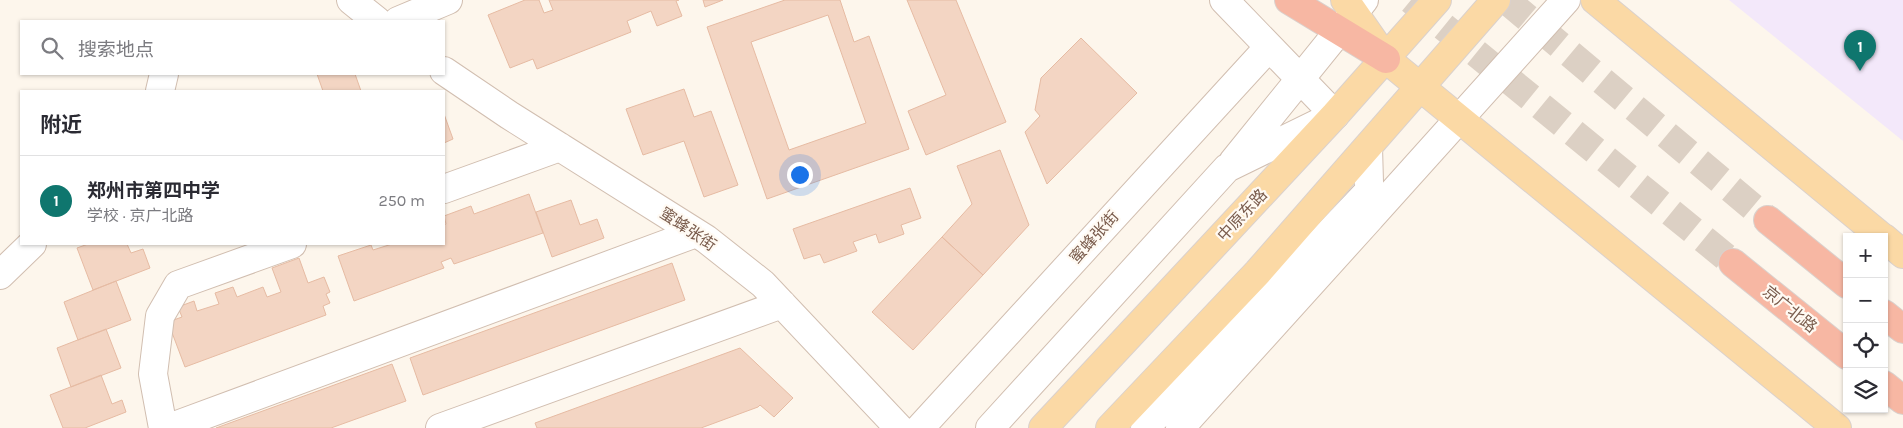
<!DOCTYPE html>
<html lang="zh">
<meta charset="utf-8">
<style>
body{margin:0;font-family:Karla,"Noto Sans SC",sans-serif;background:#f2f2f3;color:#2b2b33}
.controls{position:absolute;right:15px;bottom:15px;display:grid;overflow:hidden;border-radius:0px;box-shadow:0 1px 4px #0004}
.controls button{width:45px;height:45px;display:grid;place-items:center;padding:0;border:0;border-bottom:1px solid #e1e1e2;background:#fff;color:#2b2b33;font:25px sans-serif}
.you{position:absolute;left:799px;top:174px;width:18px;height:18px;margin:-12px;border:4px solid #fff;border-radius:50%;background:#1a73e8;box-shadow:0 0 0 8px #1a73e833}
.badge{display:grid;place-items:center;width:32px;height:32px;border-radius:50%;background:#0f766e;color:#fff;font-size:16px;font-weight:700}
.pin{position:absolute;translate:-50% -41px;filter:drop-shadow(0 1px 2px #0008)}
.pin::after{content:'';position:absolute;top:26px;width:18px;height:15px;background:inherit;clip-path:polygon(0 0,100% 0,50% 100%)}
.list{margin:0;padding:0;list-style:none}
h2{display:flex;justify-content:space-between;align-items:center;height:65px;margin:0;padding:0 20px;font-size:21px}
h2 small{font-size:16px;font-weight:400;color:#7c7c81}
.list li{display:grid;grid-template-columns:32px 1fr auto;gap:15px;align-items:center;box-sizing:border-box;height:90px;padding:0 20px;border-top:1px solid #e1e1e2}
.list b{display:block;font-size:19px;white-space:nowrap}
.list p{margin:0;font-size:16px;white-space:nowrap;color:#7c7c81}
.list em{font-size:16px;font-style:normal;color:#7c7c81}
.icon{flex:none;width:28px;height:28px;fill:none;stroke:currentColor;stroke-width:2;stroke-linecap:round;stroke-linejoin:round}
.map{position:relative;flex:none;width:1903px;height:428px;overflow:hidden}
.search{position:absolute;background:#fff;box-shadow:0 1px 4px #0004;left:20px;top:20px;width:425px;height:55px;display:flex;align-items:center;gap:12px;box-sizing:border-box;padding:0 18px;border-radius:0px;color:#7c7c81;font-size:19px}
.panel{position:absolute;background:#fff;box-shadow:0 1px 4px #0004;left:20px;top:90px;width:425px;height:155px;border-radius:0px}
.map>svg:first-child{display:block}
.education{fill:#f3e8fa}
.building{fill:#f3d5c3;stroke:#e6bba3;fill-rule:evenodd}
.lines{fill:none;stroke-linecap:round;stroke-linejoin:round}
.highway-tunnel{stroke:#dcd0c4;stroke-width:28;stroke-dasharray:28 14;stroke-linecap:butt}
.minor-casing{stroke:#d1beb0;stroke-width:30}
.major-casing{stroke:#dad1cd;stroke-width:30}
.highway-casing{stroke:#dad1cd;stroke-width:30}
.minor{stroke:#fff;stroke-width:28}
.major{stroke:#fbd9a5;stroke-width:28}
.highway{stroke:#f7b7a3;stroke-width:28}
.labels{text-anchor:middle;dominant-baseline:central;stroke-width:4.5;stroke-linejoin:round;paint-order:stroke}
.street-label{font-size:16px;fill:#7a5c4d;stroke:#fffaf3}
</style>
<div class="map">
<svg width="1903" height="428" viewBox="0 0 1903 428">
<rect width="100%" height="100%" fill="#fdf6ec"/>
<!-- education -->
<path class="education" d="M1729,0H1903V141Z"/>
<!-- building -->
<path class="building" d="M525,0H539L544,13L553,10L549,0H679L676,1L682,16L657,26L651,11L627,21L631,32L537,69L533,59L510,68L488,15Z
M703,0H723L705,7Z
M785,0H840L854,42L869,36L909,149L767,199L707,27ZM828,15L866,123L789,150L751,42Z
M907,0H956L1006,122L926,155L908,111L946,95Z
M1081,38L1137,93L1047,184L1025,132L1040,116L1035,110L1041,78Z
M317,74H355L361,91H323Z
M684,89L694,117L711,111L738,185L704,197L684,141L643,155L626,109Z
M444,114L453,139L444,143Z
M1000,150L1029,225L983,275L942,237L972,204L957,166Z
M910,188L921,218L901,225L904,234L879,243L876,234L853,242L857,251L824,263L820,254L804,259L793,229Z
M529,194L543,233L454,264L451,258L441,262L444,268L354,301L338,256L371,245L373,250L392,244H444V225L446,224L444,216L471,206L474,214Z
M571,200L580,225L597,219L604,238L552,257L536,212Z
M942,237L983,275L913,350L872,312Z
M88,244H127L131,253L143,249L150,268L93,290L77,248Z
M299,258L308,283L324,277L330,292L326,294L330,303L323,306L326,315L185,367L168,322L182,317L178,307L194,301L197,311L219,304L215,293L233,287L237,297L263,287L267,297L281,292L272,268Z
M672,263L685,300L423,395L410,358Z
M116,281L131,320L78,340L64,302Z
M106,329L121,368L71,387L57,348Z
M740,348L793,398L774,417L760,405L758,407L701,428H537L535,423Z
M392,364L406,401L331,428H216Z
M101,375L112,404L122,400L126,412L85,428H63L50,395Z"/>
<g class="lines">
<!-- highway-tunnel -->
<path class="highway-tunnel" d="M1411,0L1733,263
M1506,0L1768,220"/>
<!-- minor casing -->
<g class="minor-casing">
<path id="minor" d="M351,0L377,21
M398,21L448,0
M444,71L509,115L706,239L763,284L899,428
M160,91L164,74
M1233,162L1364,0
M444,189L560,147
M1370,218L1566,0
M0,275L32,244
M163,428L153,374L160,316L178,285L292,244
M169,428L696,233
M440,428L782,304
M920,428L1269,47
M990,428L1227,168L1335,115L1224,0
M1145,428L1369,191
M1180,428L1370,218L1368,147"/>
</g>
<!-- major casing -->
<g class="major-casing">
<path id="major" d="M1345,0L1386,59L1837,428
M1595,0L1882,237
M1884,238L1903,254
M1043,428L1335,115L1437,0
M1110,428L1258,272L1496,0"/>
</g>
<!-- highway casing -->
<g class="highway-casing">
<path id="highway" d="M1289,0L1386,59
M1768,220L1847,284
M1733,263L1847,355
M1884,314L1903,329
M1884,385L1903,400"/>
</g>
<!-- minor -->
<use href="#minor" class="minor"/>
<!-- major -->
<use href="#major" class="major"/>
<!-- highway -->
<use href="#highway" class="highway"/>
</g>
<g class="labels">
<!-- street labels -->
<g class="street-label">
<text transform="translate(1242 215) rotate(-47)">中原东路</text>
<text transform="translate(688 229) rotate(34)">蜜蜂张街</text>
<text transform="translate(1094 237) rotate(-48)">蜜蜂张街</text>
<text transform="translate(1790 309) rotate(39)">京广北路</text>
</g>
</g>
</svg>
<div class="controls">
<button>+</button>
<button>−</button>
<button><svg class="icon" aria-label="locate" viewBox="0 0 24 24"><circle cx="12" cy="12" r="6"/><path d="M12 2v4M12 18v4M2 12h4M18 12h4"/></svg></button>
<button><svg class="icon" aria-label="layers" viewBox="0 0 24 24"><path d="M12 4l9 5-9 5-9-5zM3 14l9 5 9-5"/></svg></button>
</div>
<div class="you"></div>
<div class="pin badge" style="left:1860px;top:71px">1</div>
<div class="search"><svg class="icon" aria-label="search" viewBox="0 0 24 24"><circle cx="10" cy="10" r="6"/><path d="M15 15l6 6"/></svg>搜索地点</div>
<section class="panel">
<h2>附近<small></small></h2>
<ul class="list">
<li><span class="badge">1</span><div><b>郑州市第四中学</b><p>学校 · 京广北路</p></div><em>250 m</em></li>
</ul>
</section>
</div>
